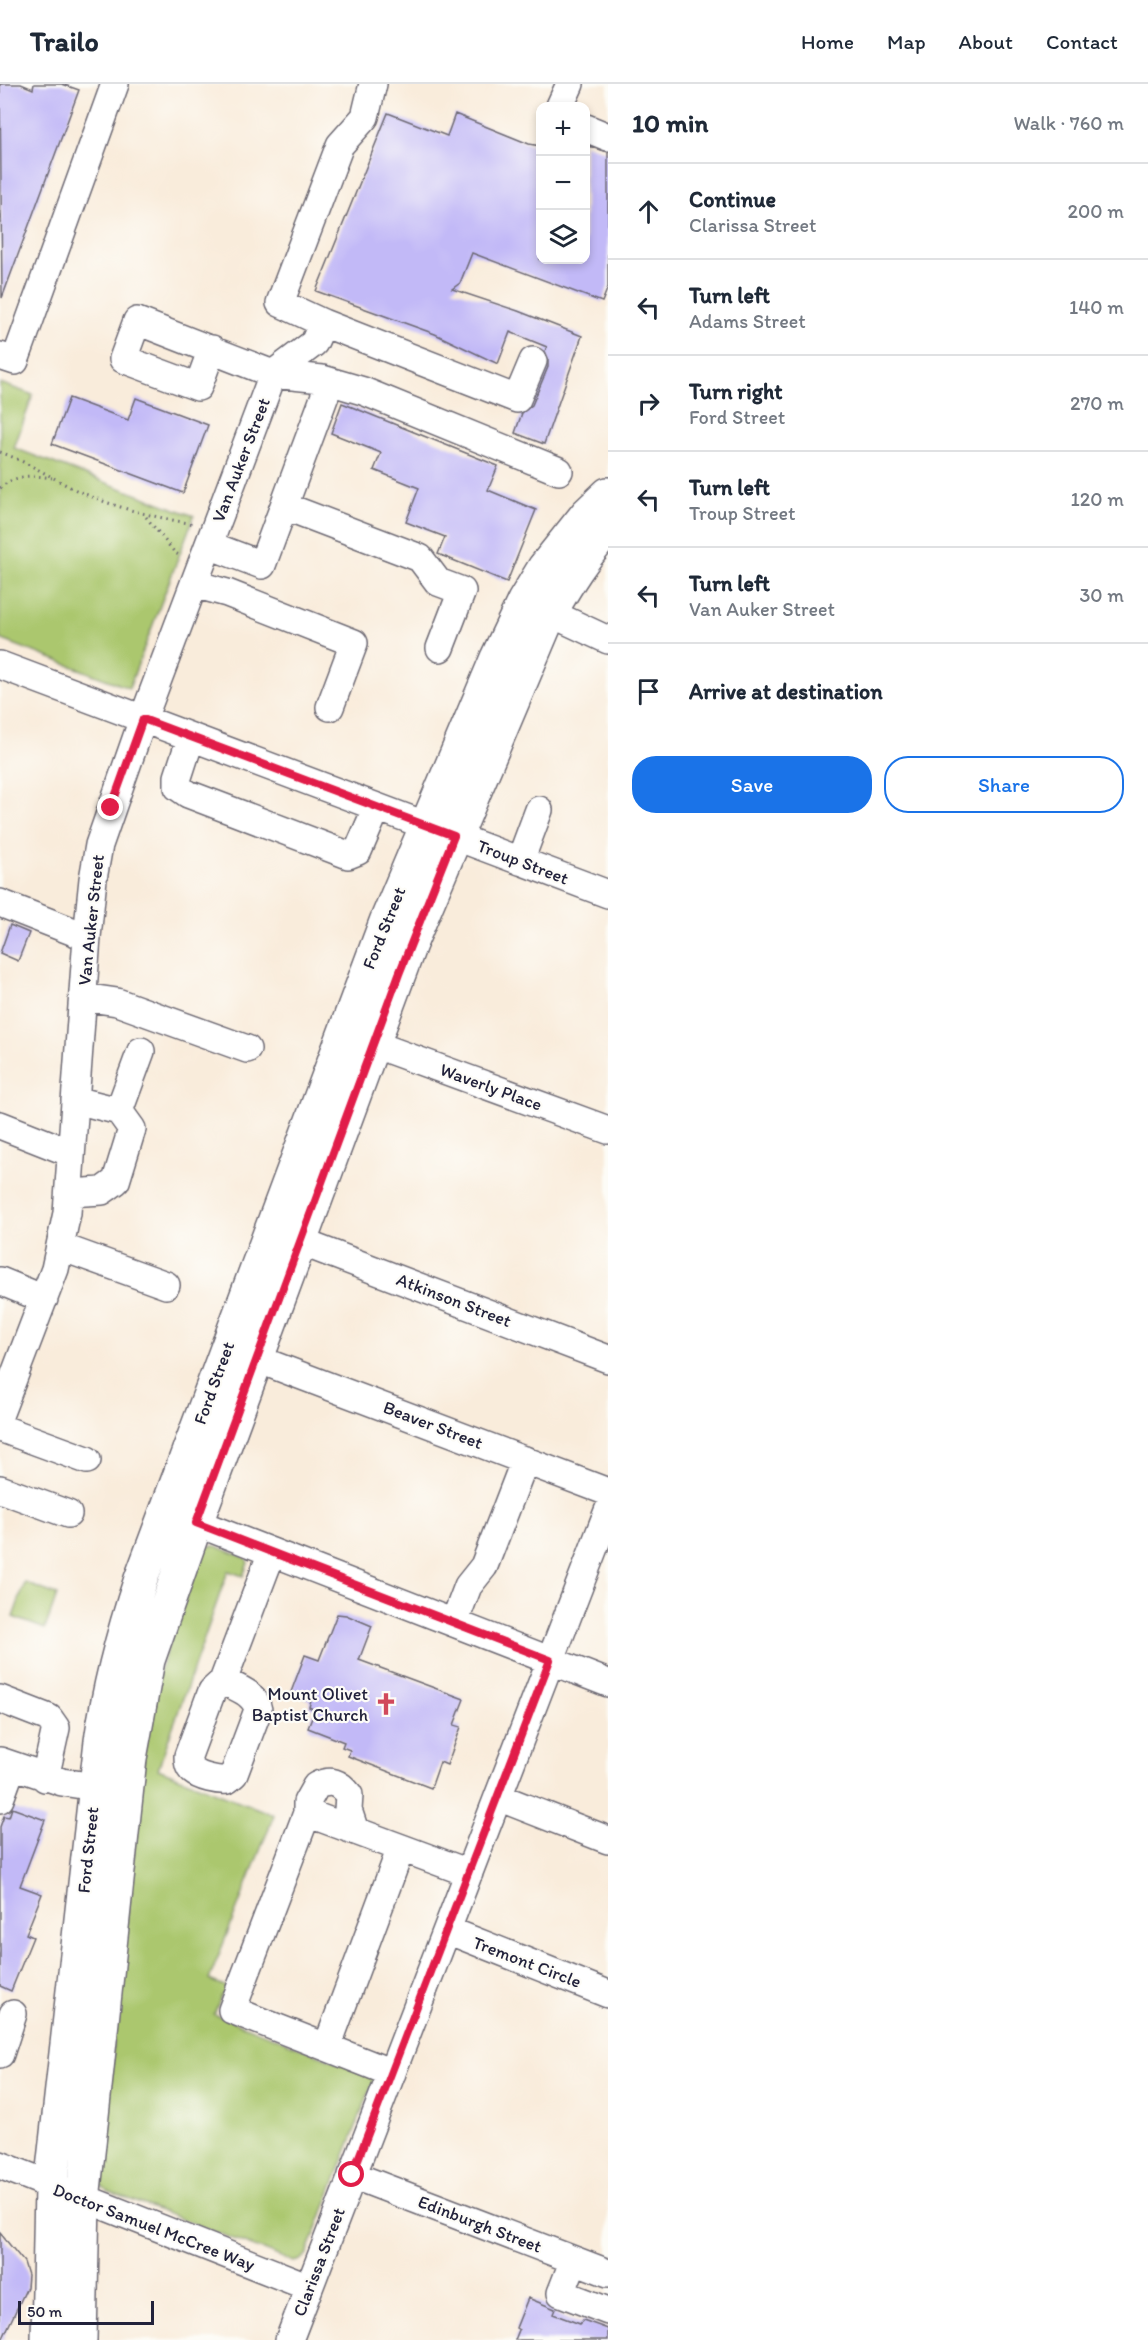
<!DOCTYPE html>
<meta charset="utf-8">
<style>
body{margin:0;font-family:Itim,sans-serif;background:#f6f6f7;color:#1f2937}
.controls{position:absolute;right:18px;top:18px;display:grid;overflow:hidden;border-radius:12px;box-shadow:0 3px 9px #0003}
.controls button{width:54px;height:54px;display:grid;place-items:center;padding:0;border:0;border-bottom:2px solid #e0e1e3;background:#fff;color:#1f2937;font:30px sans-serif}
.scale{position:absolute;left:18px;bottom:15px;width:136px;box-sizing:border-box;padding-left:6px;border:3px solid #22223b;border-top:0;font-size:16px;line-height:21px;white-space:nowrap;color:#22223b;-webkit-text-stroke:4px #fdfcf7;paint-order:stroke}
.stop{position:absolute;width:18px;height:18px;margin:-14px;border:4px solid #e11d48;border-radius:50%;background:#fff}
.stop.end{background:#e11d48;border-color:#fff;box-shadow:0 2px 6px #0008}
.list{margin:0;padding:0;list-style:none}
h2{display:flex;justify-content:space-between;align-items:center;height:78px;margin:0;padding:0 24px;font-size:26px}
h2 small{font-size:20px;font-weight:400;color:#747a83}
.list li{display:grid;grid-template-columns:39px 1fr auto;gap:18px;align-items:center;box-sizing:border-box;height:96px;padding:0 24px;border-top:2px solid #e0e1e3}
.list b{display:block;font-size:22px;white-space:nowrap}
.list p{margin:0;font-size:20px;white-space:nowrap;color:#747a83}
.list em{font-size:20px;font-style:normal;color:#747a83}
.actions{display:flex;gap:12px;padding:18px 24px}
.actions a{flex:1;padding:14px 0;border:2px solid #1a73e8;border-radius:24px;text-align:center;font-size:21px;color:#1a73e8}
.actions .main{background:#1a73e8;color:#fff}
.icon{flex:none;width:33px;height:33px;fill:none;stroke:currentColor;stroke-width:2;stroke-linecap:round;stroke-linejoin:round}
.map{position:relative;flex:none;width:608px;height:2256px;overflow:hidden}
header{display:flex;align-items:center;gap:36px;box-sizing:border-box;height:84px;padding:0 30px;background:#fff;border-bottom:2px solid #e0e1e3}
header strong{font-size:28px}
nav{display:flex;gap:33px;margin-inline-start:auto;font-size:21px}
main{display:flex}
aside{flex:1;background:#fff}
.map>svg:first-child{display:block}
.green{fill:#abc76e;stroke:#667454;stroke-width:1.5}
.building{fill:#c2b9f7}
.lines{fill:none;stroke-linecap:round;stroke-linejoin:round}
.minor-casing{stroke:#6d6973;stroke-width:30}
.major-casing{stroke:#6d6973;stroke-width:36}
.path{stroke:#6d6973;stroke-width:3;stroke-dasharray:1.5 4.5;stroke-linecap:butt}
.minor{stroke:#fff;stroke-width:27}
.major{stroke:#fff;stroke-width:33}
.route{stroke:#e11d48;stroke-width:8}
.labels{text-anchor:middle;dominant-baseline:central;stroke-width:4.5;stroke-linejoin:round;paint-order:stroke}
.street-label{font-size:18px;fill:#22223b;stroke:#fdfcf7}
.poi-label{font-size:18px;fill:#22223b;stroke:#fdfcf7;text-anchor:end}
</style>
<header>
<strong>Trailo</strong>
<nav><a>Home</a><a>Map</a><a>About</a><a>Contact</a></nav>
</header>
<main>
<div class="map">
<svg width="608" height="2256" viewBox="0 0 608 2256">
<rect width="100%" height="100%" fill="#fdfcf7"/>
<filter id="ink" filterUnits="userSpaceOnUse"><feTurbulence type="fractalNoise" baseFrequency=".0167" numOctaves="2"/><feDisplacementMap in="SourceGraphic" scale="12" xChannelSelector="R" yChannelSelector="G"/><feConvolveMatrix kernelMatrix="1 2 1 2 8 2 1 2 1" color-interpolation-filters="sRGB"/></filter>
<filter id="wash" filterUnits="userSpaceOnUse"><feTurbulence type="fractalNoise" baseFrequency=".008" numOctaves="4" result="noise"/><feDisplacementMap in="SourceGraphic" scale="24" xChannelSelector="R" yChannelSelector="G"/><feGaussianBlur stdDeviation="1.35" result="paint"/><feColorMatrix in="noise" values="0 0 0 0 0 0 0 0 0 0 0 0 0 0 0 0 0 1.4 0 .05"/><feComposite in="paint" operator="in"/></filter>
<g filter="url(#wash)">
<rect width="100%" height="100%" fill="#f9ecdb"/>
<!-- green -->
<path class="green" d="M0,299L33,311L14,364L194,432L129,604L0,555Z
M209,1462H216L246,1474L248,1479L243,1492L228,1487L158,1685L274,1731L209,1896L229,1904L225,1912L222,1911L214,1930L375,1993L307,2170L300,2176L294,2178L108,2107L99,2100L150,1613L203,1465Z
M25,1499L57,1511L45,1545L13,1533Z"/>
<g id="blocks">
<!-- building -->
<path class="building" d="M0,0H21L33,5L34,0H62L79,6L2,214Z
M388,29L447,52L455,30L529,60L540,62V176H585V61L608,68V203L602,218L472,169L460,199L452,205L518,227L582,252L544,360L515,349L522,329L532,321L548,283V274L545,267L547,263L510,248L498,280L435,250L316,207Z
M69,314L128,336L136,314L208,341L183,409L52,360Z
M342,319L498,382L488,406L536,426L507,498L438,470L445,453L406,438L419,404L374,386L381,369L331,349Z
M10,841L29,849L18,877L0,869Z
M337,1530L346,1531L372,1542L359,1576L464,1615L454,1641L461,1643L447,1681L440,1678L431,1704L348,1672L350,1666L342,1663L344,1658L308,1644L315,1626L309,1623L311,1616L291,1608L305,1571L319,1576Z
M12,1724L45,1736L20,1802L42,1810L26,1850L33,1853L11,1907L0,1902V1743L4,1732L9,1733Z
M0,2149L24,2178L28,2191L27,2203L2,2256H0Z
M528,2214L555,2225L553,2230L580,2240L583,2236L608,2245V2256H515L519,2246L516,2244Z"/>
</g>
</g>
<g filter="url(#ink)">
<use href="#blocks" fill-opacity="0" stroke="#6d6973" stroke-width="1.5"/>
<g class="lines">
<!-- minor casing -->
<g class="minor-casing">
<path id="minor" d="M560,22L570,0
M586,44L608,53
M323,239L280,219L340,61L365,33L373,0
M212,265L198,303L123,275L137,237L273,290L322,295L363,307L559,387
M0,272L15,277L115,0
M273,290L314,259L323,239L517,315L533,277
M284,422L420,474L438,498L462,507L440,564
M209,461L262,481L330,298
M194,500L227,509L354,559L330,623
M533,521L608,556
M0,581L608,810
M191,653L178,693V703L188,710L348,771L358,767L377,723
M520,777L539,726
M0,819L87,853
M83,913L117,918L247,965
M373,960L608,1046
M119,1027L141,967
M0,1041L71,1069
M69,1109L102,1107L116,1097L132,1045L119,1027L75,1016
M301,1158L608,1275
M61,1163L166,1201
M0,1197L44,1215
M257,1275L608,1408
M0,1329L55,1185L67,1129L87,853L93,795L99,761L143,635L273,290
M0,1344L87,1376
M0,1405L68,1430
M179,1432L608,1599
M454,1539L468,1502L484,1482L525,1376
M223,1597C237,1604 255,1609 258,1626L234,1690L227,1696C218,1697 200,1693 193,1687C188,1683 188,1677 188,1672L212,1607L223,1597L272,1468
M0,1615L49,1634L56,1644L45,1694
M0,1677L62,1698L115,1706
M498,1713L608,1756
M0,1715L12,1682
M307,1729V1718L316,1702C331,1695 339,1698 349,1711L348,1726L355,1747
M447,1846L608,1910
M327,1963L401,1764
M0,1970L13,1930
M392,1989L232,1926L307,1729L469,1789
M0,2081L309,2203
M352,2091L608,2189
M574,2176L561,2209L608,2227
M289,2256L608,1427"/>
</g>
<!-- major casing -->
<g class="major-casing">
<path id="major" d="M48,2256L51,2103L101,1657C109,1601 123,1549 141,1495L386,838L497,574L524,517L544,484L587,430L608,410
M80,2256L83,2116L130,1674L148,1576L196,1439L410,860L550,529C567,499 584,471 608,446"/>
</g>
<!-- path -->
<path class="path" d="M0,368C27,378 49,392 74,405C112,423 153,433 194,440
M0,404C16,390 32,391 52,394
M146,433L175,469L181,472"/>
<!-- minor -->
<use href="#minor" class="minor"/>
<!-- major -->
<use href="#major" class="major"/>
</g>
</g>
<g class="lines" filter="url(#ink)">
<!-- route -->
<path class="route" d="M111,724L143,635L454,752L399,890L196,1439L550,1576L352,2091"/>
</g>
<!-- icons -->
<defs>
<g id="church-bare" transform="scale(1.8)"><path d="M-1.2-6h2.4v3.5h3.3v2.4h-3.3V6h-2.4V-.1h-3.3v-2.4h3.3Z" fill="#d1495b" stroke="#fdfcf7" stroke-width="2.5" paint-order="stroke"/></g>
</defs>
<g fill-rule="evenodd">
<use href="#church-bare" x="386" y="1620"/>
</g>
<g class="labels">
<!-- street labels -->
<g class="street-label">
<text transform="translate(241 376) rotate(-69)">Van Auker Street</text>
<text transform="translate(523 778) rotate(21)">Troup Street</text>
<text transform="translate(91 836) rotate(-84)">Van Auker Street</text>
<text transform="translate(384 844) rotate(-68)">Ford Street</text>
<text transform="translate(491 1003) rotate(20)">Waverly Place</text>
<text transform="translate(454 1216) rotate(21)">Atkinson Street</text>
<text transform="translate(214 1299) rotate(-70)">Ford Street</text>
<text transform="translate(433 1341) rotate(21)">Beaver Street</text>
<text transform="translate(88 1766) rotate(-84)">Ford Street</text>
<text transform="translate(527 1878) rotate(21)">Tremont Circle</text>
<text transform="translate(480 2140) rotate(21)">Edinburgh Street</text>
<text transform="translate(154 2143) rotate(21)">Doctor Samuel McCree Way</text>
<text transform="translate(319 2178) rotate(-69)">Clarissa Street</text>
</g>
<!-- poi labels -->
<g class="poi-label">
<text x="368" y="1610">Mount Olivet<tspan x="368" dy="21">Baptist Church</tspan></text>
</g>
</g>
</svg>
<div class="controls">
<button>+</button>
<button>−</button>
<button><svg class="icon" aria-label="layers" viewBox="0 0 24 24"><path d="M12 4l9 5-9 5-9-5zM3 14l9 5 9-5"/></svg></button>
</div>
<div class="scale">50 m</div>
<div class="stop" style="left:352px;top:2091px"></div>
<div class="stop end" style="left:111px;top:724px"></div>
</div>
<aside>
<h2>10 min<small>Walk · 760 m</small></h2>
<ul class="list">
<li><svg class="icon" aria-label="ahead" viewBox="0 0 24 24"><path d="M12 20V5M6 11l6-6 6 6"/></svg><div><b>Continue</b><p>Clarissa Street</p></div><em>200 m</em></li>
<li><svg class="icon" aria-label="left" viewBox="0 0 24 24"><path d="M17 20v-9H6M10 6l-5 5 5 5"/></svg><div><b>Turn left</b><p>Adams Street</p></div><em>140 m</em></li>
<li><svg class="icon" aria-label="right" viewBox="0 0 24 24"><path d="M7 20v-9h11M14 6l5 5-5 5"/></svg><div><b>Turn right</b><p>Ford Street</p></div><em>270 m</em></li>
<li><svg class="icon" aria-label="left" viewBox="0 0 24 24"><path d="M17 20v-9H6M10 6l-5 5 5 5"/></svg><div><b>Turn left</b><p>Troup Street</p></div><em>120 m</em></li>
<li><svg class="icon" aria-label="left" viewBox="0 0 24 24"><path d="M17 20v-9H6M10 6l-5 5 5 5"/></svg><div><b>Turn left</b><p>Van Auker Street</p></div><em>30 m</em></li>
<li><svg class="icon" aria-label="arrive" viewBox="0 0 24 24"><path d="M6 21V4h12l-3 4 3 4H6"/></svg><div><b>Arrive at destination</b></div></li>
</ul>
<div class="actions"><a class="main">Save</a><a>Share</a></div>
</aside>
</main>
